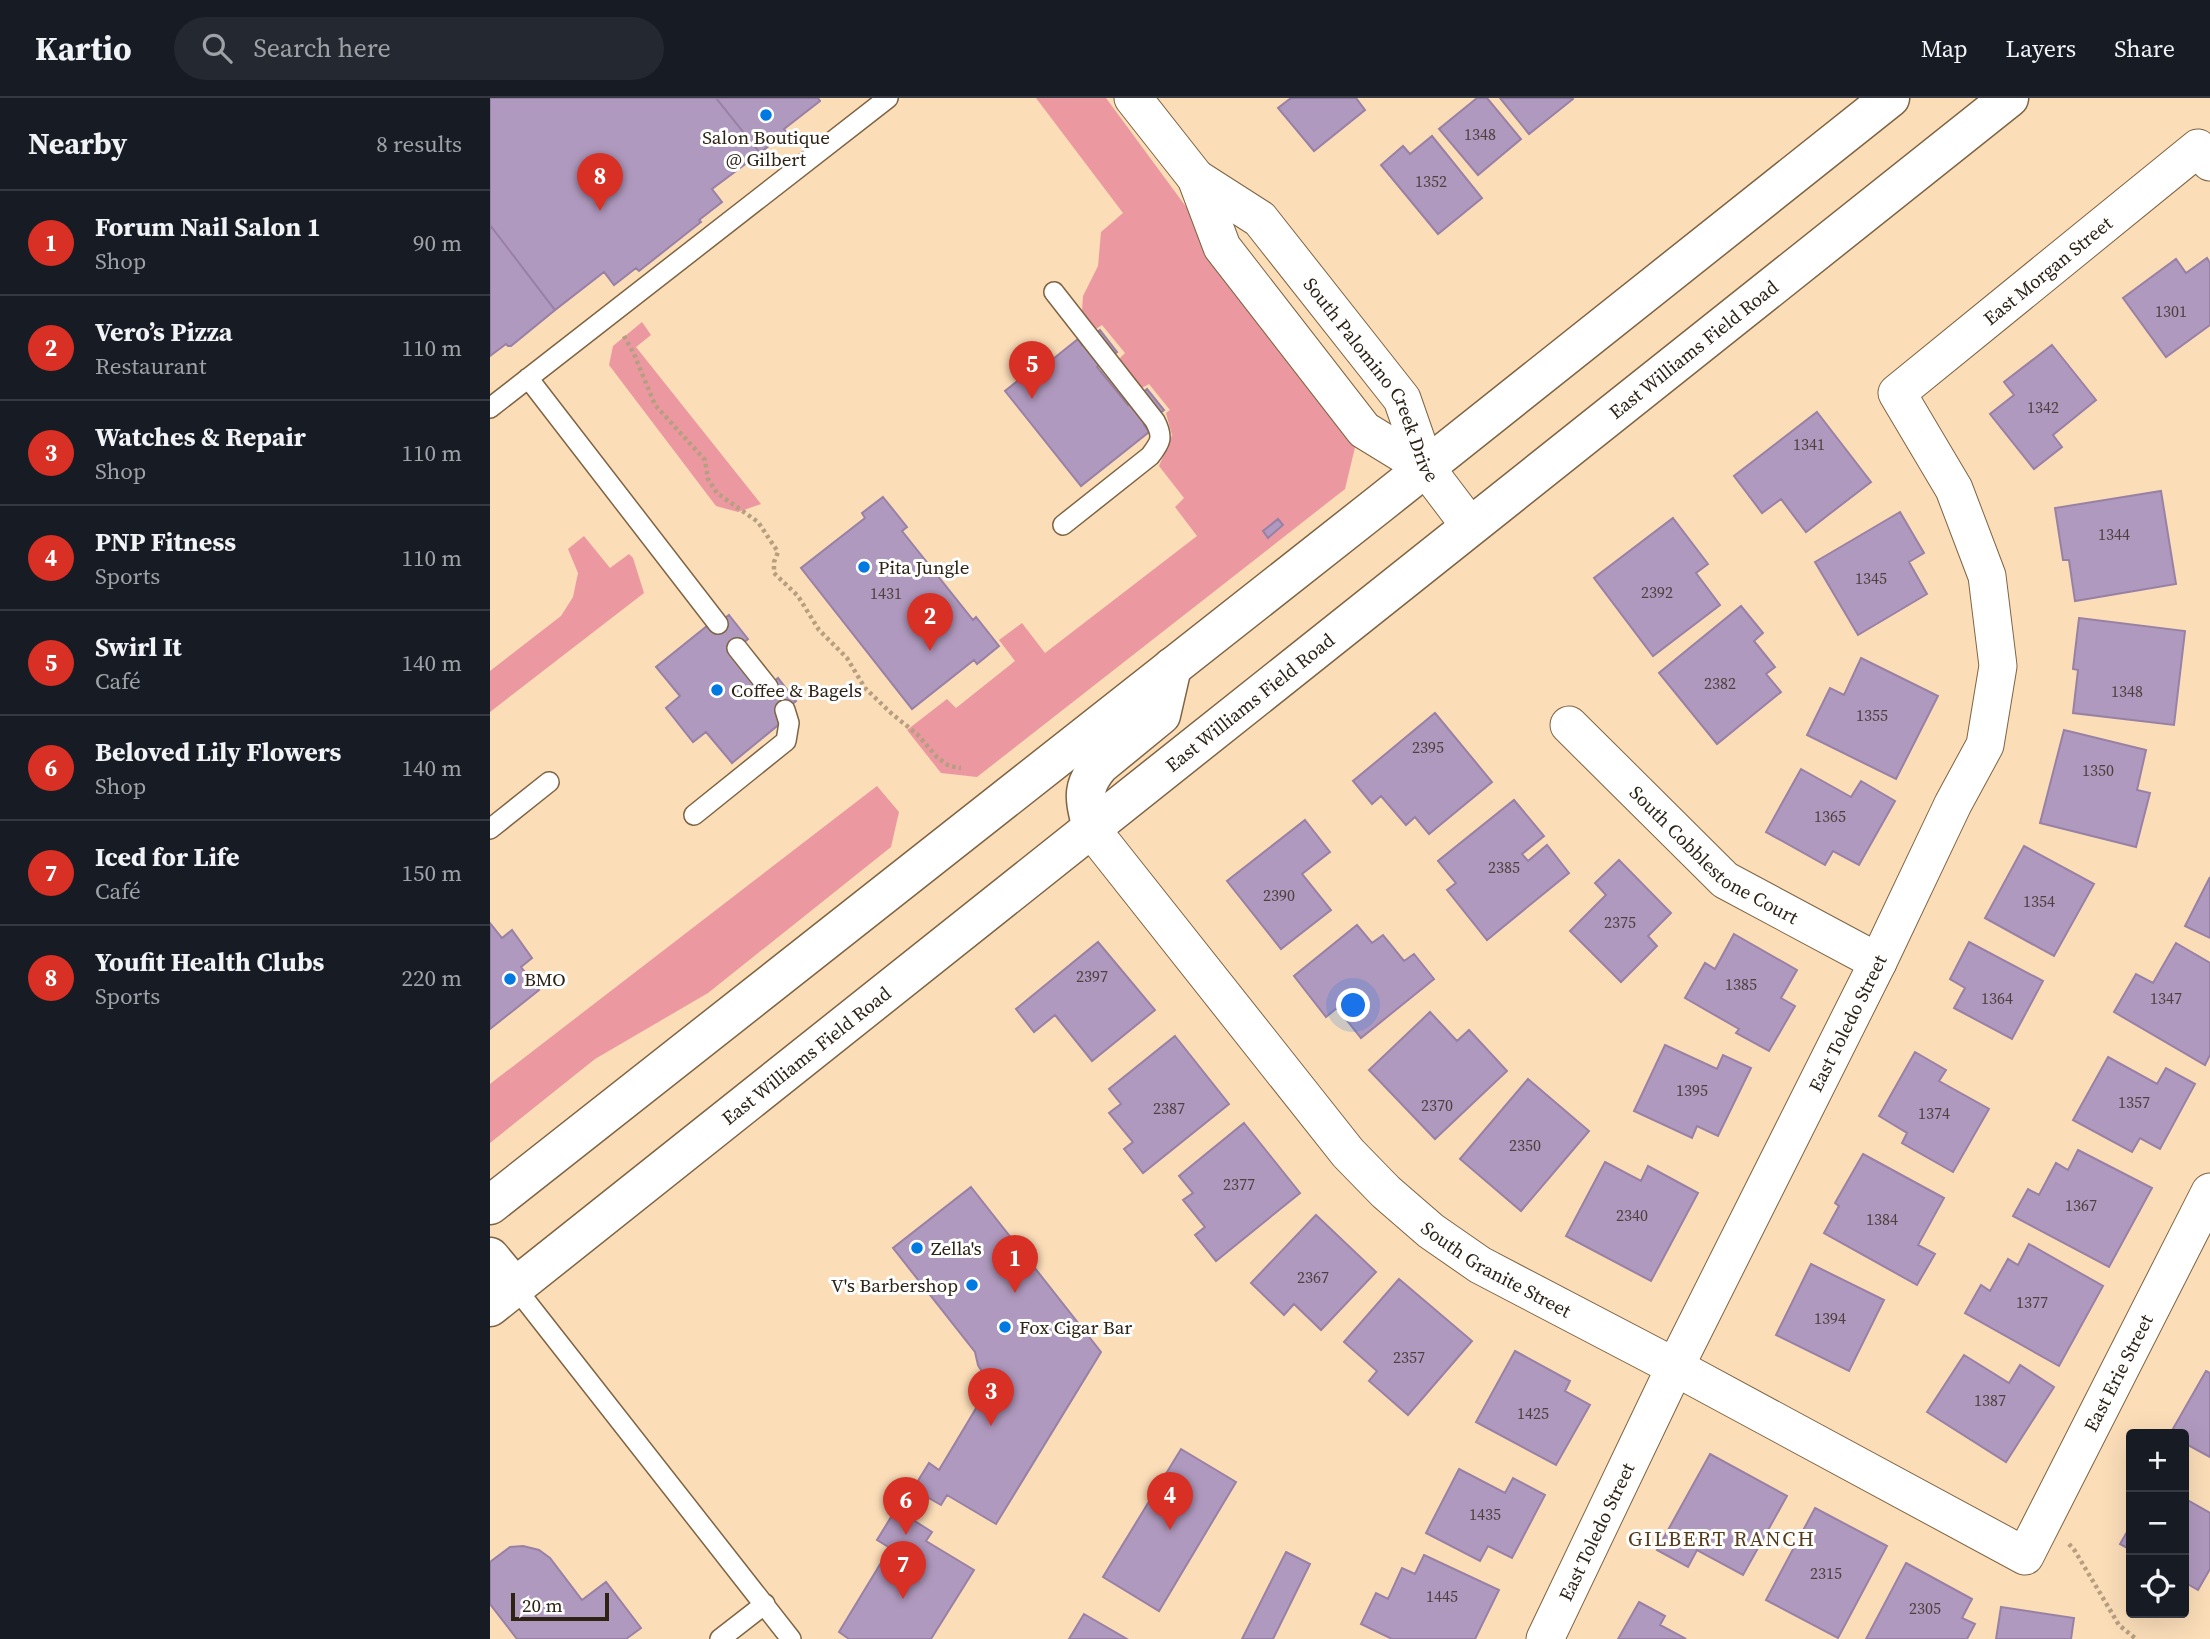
<!DOCTYPE html>
<meta charset="utf-8">
<style>
body{margin:0;font-family:"Source Serif 4",serif;background:#242831;color:#f1f3f6}
.controls{position:absolute;right:21px;bottom:21px;display:grid;overflow:hidden;border-radius:7px;box-shadow:0 7px 28px #0002}
.controls button{width:63px;height:63px;display:grid;place-items:center;padding:0;border:0;border-bottom:2px solid #363941;background:#171b24;color:#f1f3f6;font:35px sans-serif}
.scale{position:absolute;left:21px;bottom:18px;width:98px;box-sizing:border-box;padding-left:7px;border:4px solid #2d2214;border-top:0;font-size:19px;line-height:24px;white-space:nowrap;color:#2d2214;-webkit-text-stroke:5px #fff;paint-order:stroke}
.you{position:absolute;left:864px;top:908px;width:24px;height:24px;margin:-18px;border:5px solid #fff;border-radius:50%;background:#1a73e8;box-shadow:0 0 0 10px #1a73e833}
.badge{display:grid;place-items:center;width:46px;height:46px;border-radius:50%;background:#d93025;color:#fff;font-size:23px;font-weight:700}
.pin{position:absolute;translate:-50% -58px;filter:drop-shadow(0 2px 4px #0008)}
.pin::after{content:'';position:absolute;top:37px;width:24px;height:21px;background:inherit;clip-path:polygon(0 0,100% 0,50% 100%)}
.list{margin:0;padding:0;list-style:none}
h2{display:flex;justify-content:space-between;align-items:center;height:91px;margin:0;padding:0 28px;font-size:30px}
h2 small{font-size:23px;font-weight:400;color:#9ea1a6}
.list li{display:grid;grid-template-columns:46px 1fr auto;gap:21px;align-items:center;box-sizing:border-box;height:105px;padding:0 28px;border-top:2px solid #363941}
.list b{display:block;font-size:26px;white-space:nowrap}
.list p{margin:0;font-size:23px;white-space:nowrap;color:#9ea1a6}
.list em{font-size:23px;font-style:normal;color:#9ea1a6}
.icon{flex:none;width:38px;height:38px;fill:none;stroke:currentColor;stroke-width:2;stroke-linecap:round;stroke-linejoin:round}
.map{position:relative;flex:none;width:1720px;height:1541px;overflow:hidden}
header{display:flex;align-items:center;gap:42px;box-sizing:border-box;height:98px;padding:0 35px;background:#171b24;border-bottom:2px solid #363941}
header strong{font-size:33px}
nav{display:flex;gap:38px;margin-inline-start:auto;font-size:24px}
.search{width:490px;height:63px;background:#242831;display:flex;align-items:center;gap:18px;box-sizing:border-box;padding:0 24px;border-radius:38px;color:#9ea1a6;font-size:26px}
main{display:flex}
aside{flex:1;background:#171b24}
.map>svg:first-child{display:block}
.green{fill:#ec98a0}
.building{fill:#b099be;stroke:#9881a5;stroke-width:2}
.lines{fill:none;stroke-linecap:round;stroke-linejoin:round}
.service-casing{stroke:#7e6443;stroke-width:22}
.minor-casing{stroke:#7e6443;stroke-width:39}
.secondary-casing{stroke:#7e6443;stroke-width:41}
.path{stroke:#b69f81;stroke-width:4.5;stroke-dasharray:3.5 3.5;stroke-linecap:butt}
.service{stroke:#fff;stroke-width:19}
.minor{stroke:#fff;stroke-width:37}
.secondary{stroke:#fff;stroke-width:38}
.poi-dot{fill:#0079e0;stroke:#fff;stroke-width:2.5}
.labels{text-anchor:middle;dominant-baseline:central;stroke-width:6;stroke-linejoin:round;paint-order:stroke}
.number-label{font-size:16px;fill:#4e403e}
.poi-label{font-size:19px;fill:#2d2214;stroke:#fff;text-anchor:start}
.street-label{font-size:19px;fill:#2d2214;stroke:#fff}
.neighbourhood-label{font-size:21px;letter-spacing:2px;fill:#553d1c;stroke:#fff}
</style>
<header>
<strong>Kartio</strong>
<div class="search"><svg class="icon" aria-label="search" viewBox="0 0 24 24"><circle cx="10" cy="10" r="6"/><path d="M15 15l6 6"/></svg>Search here</div>
<nav><a>Map</a><a>Layers</a><a>Share</a></nav>
</header>
<main>
<aside>
<h2>Nearby<small>8 results</small></h2>
<ul class="list">
<li><span class="badge">1</span><div><b>Forum Nail Salon 1</b><p>Shop</p></div><em>90 m</em></li>
<li><span class="badge">2</span><div><b>Vero’s Pizza</b><p>Restaurant</p></div><em>110 m</em></li>
<li><span class="badge">3</span><div><b>Watches &amp; Repair</b><p>Shop</p></div><em>110 m</em></li>
<li><span class="badge">4</span><div><b>PNP Fitness</b><p>Sports</p></div><em>110 m</em></li>
<li><span class="badge">5</span><div><b>Swirl It</b><p>Café</p></div><em>140 m</em></li>
<li><span class="badge">6</span><div><b>Beloved Lily Flowers</b><p>Shop</p></div><em>140 m</em></li>
<li><span class="badge">7</span><div><b>Iced for Life</b><p>Café</p></div><em>150 m</em></li>
<li><span class="badge">8</span><div><b>Youfit Health Clubs</b><p>Sports</p></div><em>220 m</em></li>
</ul>
</aside>
<div class="map">
<svg width="1720" height="1541" viewBox="0 0 1720 1541">
<rect width="100%" height="100%" fill="#fbddb8"/>
<!-- green -->
<path class="green" d="M546,0H616L867,341L855,391L487,679L451,675L417,632L457,601L466,610L525,563L509,542L532,525L555,555L707,438L685,409L694,400L669,368L682,337L676,315L680,312L659,286L652,290L629,261L635,255L612,227L606,231L592,213L593,198L608,168L611,134L633,115Z
M152,224L161,237L146,249L271,406L248,414L226,408L119,267L123,248Z
M94,438L120,470L139,456L143,460L154,495L0,614V573L71,518L83,499L88,475L78,451Z
M387,688L409,714L401,749L218,895L105,961L0,1045V986Z"/>
<!-- building -->
<path class="building" d="M0,0H226L270,55L222,91L232,104L209,122L211,124L149,173L146,170L124,187L114,174L65,212L0,127Z
M226,0H328L330,3L294,31L296,34L270,55Z
M801,0H866L875,12L824,53L788,10Z
M987,0H997L1031,41L988,77L949,31Z
M1010,0H1082L1083,1L1039,36Z
M942,38L992,100L948,136L891,67L913,48L920,56Z
M0,127L65,212L21,248H18L16,246L0,258Z
M1717,160L1720,165V227L1676,259L1633,200L1686,161L1696,175Z
M610,232L627,254L607,269L638,307L657,291L674,312L654,327L659,334L591,388L515,293L550,265L553,269L588,241L592,247Z
M1562,247L1606,302L1563,337L1572,349L1544,371L1500,316L1524,297L1514,284Z
M1327,314L1381,384L1316,434L1291,401L1272,415L1244,378Z
M1671,393L1686,486L1585,503L1579,462H1573L1565,410Z
M393,399L417,429L412,433L483,522L486,519L509,548L487,566L484,562L422,611L311,470L375,420L372,415Z
M1410,414L1434,455L1419,464L1437,496L1368,537L1325,464Z
M1183,420L1218,466L1206,475L1230,507L1163,558L1104,480Z
M788,421L793,427L778,440L773,433Z
M1251,508L1273,535L1264,543L1285,569L1276,576L1291,594L1227,646L1169,575Z
M239,517L258,541L240,556L271,594L288,580L306,603L288,618L292,624L242,665L216,634L203,644L176,610L190,598L166,569L217,528L220,532Z
M1589,520L1695,533L1684,627L1583,615L1588,572L1583,571Z
M1371,560L1448,598L1406,681L1317,637L1340,590L1354,597Z
M945,615L1002,684L939,736L925,719L916,727L891,698L882,706L863,683Z
M1574,632L1656,652L1647,692L1660,695L1646,749L1550,725Z
M1311,671L1361,699L1371,683L1405,703L1369,767L1343,753L1335,767L1276,734Z
M1024,702L1054,738L1032,756L1038,763L1057,747L1079,775L997,842L957,792L966,785L948,763Z
M815,722L840,754L812,776L841,812L791,851L737,783Z
M1534,748L1604,786L1564,858L1495,820Z
M1129,762L1181,815L1158,838L1167,848L1131,884L1080,833L1116,797L1105,785Z
M1720,779V840L1695,828Z
M0,825L12,840L22,832L42,860L31,869L49,892L0,931Z
M867,827L882,845L893,837L914,863L924,856L944,881L871,940L847,910L836,919L804,878Z
M1244,836L1307,872L1291,900L1305,908L1279,953L1246,935L1249,931L1195,900L1215,865L1225,871Z
M608,844L665,912L602,963L565,917L544,934L526,911Z
M1479,844L1553,883L1522,941L1464,910L1475,890L1460,881Z
M1686,845L1720,865V957L1715,967L1624,914L1646,876L1663,885Z
M940,914L967,943L979,932L1017,973L945,1041L879,972Z
M685,938L739,1006L653,1075L634,1051L643,1044L619,1015L631,1006L619,991Z
M1175,947L1227,971L1233,957L1261,970L1228,1038L1207,1028L1202,1040L1144,1013Z
M1425,954L1456,972L1449,983L1499,1011L1463,1074L1412,1045L1417,1035L1389,1018Z
M1618,959L1667,986L1676,970L1705,986L1670,1051L1650,1040L1642,1054L1583,1022Z
M1038,981L1099,1033L1031,1113L970,1061Z
M754,1025L810,1095L726,1163L705,1137L715,1129L693,1102L703,1095L689,1078Z
M1588,1052L1662,1090L1619,1169L1523,1118L1538,1091L1549,1097L1566,1065L1578,1072Z
M1373,1056L1454,1100L1428,1147L1445,1156L1427,1187L1334,1135L1349,1108L1345,1105Z
M1115,1064L1151,1083L1158,1068L1208,1095L1161,1183L1076,1138Z
M481,1089L611,1254L506,1426L457,1397L451,1407L423,1391L439,1365L449,1372L500,1287L488,1267L485,1254L403,1150Z
M826,1117L886,1174L831,1232L804,1206L794,1217L761,1185Z
M1539,1146L1613,1188L1569,1268L1475,1215L1491,1187L1500,1193L1518,1161L1528,1167Z
M1321,1166L1394,1202L1359,1273L1286,1237Z
M909,1181L982,1243L918,1317L879,1283L887,1273L854,1244Z
M1025,1253L1080,1283L1075,1293L1100,1307L1066,1367L986,1324Z
M1474,1257L1519,1285L1530,1267L1564,1289L1516,1364L1437,1314Z
M1716,1273L1720,1275V1359L1694,1345V1336H1680Z
M691,1351L746,1384L669,1513L613,1479Z
M1220,1356L1297,1398L1253,1477L1207,1452L1198,1469L1167,1452Z
M969,1371L1015,1395L1023,1380L1055,1397L1022,1460L998,1448L990,1463L936,1435Z
M1694,1400L1720,1415V1471L1708,1492L1694,1484Z
M1325,1410L1397,1448L1348,1540L1276,1502Z
M406,1411L442,1434L436,1443L484,1472L441,1541H359L349,1534L400,1450L387,1442Z
M1641,1427V1452L1630,1446Z
M33,1448L49,1452L60,1460L92,1502L116,1484L151,1530L136,1541H27L0,1506V1464L20,1449Z
M796,1454L820,1466L783,1541H752Z
M934,1457L1009,1492L985,1541H902L871,1526L886,1495L898,1501L912,1470L925,1476Z
M1416,1465L1482,1501L1472,1520L1485,1526L1477,1541H1376Z
M1149,1504L1175,1518L1170,1527L1196,1541H1128Z
M1511,1509L1584,1520L1581,1541H1506Z
M594,1516L637,1541H579Z"/>
<g class="lines">
<!-- service casing -->
<g class="service-casing">
<path id="service" d="M564,194L665,323C674,340 670,345 660,358L573,427
M38,280L228,526
M0,310L398,0
M247,550L278,589
M204,717L296,643L299,625L295,612
M0,731L59,684
M25,1189L301,1541
M230,1541L275,1506"/>
</g>
<!-- minor casing -->
<g class="minor-casing">
<g id="minor">
<path d="M643,0L706,80L732,149L874,332L936,370"/>
<path id="s1" d="M706,80L770,121L912,301L936,370L980,428"/>
<path id="s2" d="M1079,627L1235,782L1388,864"/>
<path id="s3" d="M602,732L858,1055L896,1094L941,1133L990,1167L1185,1269L1535,1458L1720,1094"/>
<path id="s4" d="M1055,1541L1185,1269L1388,864L1463,706L1495,647L1508,568L1497,478L1464,391L1407,295L1708,50L1720,64"/>
</g>
</g>
<!-- secondary casing -->
<g class="secondary-casing">
<g id="secondary">
<path d="M602,732C596,703 589,691 610,667L671,617L682,569"/>
<path d="M0,1107L887,408L1400,0"/>
<path d="M0,1159L25,1189"/>
<path id="s5" d="M0,1209L1519,0"/>
</g>
</g>
<!-- path -->
<path class="path" d="M134,238L144,256L165,307L215,362L218,381L227,395L268,424L288,454L284,464V475L308,498L329,532L357,560L375,590L402,616L427,636L447,659L459,668L471,670
M1579,1446L1585,1453L1629,1527L1646,1541"/>
<!-- service -->
<use href="#service" class="service"/>
<!-- minor -->
<use href="#minor" class="minor"/>
<!-- secondary -->
<use href="#secondary" class="secondary"/>
</g>
<!-- markers -->
<g class="poi-dot">
<circle cx="276" cy="17" r="7"/>
<circle cx="374" cy="469" r="7"/>
<circle cx="227" cy="592" r="7"/>
<circle cx="20" cy="881" r="7"/>
<circle cx="427" cy="1150" r="7"/>
<circle cx="482" cy="1187" r="7"/>
<circle cx="515" cy="1229" r="7"/>
</g>
<g class="labels">
<!-- number labels -->
<g class="number-label">
<text x="990" y="36">1348</text>
<text x="941" y="83">1352</text>
<text x="1681" y="213">1301</text>
<text x="1553" y="309">1342</text>
<text x="1319" y="346">1341</text>
<text x="1624" y="436">1344</text>
<text x="1381" y="480">1345</text>
<text x="1167" y="494">2392</text>
<text x="396" y="495">1431</text>
<text x="1230" y="585">2382</text>
<text x="1637" y="593">1348</text>
<text x="1382" y="617">1355</text>
<text x="938" y="649">2395</text>
<text x="1608" y="672">1350</text>
<text x="1340" y="718">1365</text>
<text x="1014" y="769">2385</text>
<text x="789" y="797">2390</text>
<text x="1549" y="803">1354</text>
<text x="1130" y="824">2375</text>
<text x="602" y="878">2397</text>
<text x="1251" y="886">1385</text>
<text x="1507" y="900">1364</text>
<text x="1676" y="900">1347</text>
<text x="1202" y="992">1395</text>
<text x="1644" y="1004">1357</text>
<text x="947" y="1007">2370</text>
<text x="679" y="1010">2387</text>
<text x="1444" y="1015">1374</text>
<text x="1035" y="1047">2350</text>
<text x="749" y="1086">2377</text>
<text x="1591" y="1107">1367</text>
<text x="1142" y="1117">2340</text>
<text x="1392" y="1121">1384</text>
<text x="823" y="1179">2367</text>
<text x="1542" y="1204">1377</text>
<text x="1340" y="1220">1394</text>
<text x="919" y="1259">2357</text>
<text x="1500" y="1302">1387</text>
<text x="1043" y="1315">1425</text>
<text x="995" y="1416">1435</text>
<text x="1336" y="1475">2315</text>
<text x="952" y="1498">1445</text>
<text x="1435" y="1510">2305</text>
</g>
<!-- poi labels -->
<g class="poi-label">
<text x="276" y="39" text-anchor="middle">Salon Boutique<tspan x="276" dy="22">@ Gilbert</tspan></text>
<text x="388" y="469">Pita Jungle</text>
<text x="241" y="592">Coffee &amp; Bagels</text>
<text x="34" y="881">BMO</text>
<text x="441" y="1150">Zella's</text>
<text x="468" y="1187" text-anchor="end">V's Barbershop</text>
<text x="529" y="1229">Fox Cigar Bar</text>
</g>
<!-- street labels -->
<g class="street-label">
<text stroke="none"><textPath href="#s4" startOffset="1566">East Morgan Street</textPath></text>
<text stroke="none"><textPath href="#s5" startOffset="1538">East Williams Field Road</textPath></text>
<text stroke="none"><textPath href="#s1" startOffset="273">South Palomino Creek Drive</textPath></text>
<text stroke="none"><textPath href="#s5" startOffset="971">East Williams Field Road</textPath></text>
<text stroke="none"><textPath href="#s2" startOffset="196">South Cobblestone Court</textPath></text>
<text stroke="none"><textPath href="#s4" startOffset="686">East Toledo Street</textPath></text>
<text stroke="none"><textPath href="#s5" startOffset="404">East Williams Field Road</textPath></text>
<text stroke="none"><textPath href="#s3" startOffset="602">South Granite Street</textPath></text>
<text stroke="none"><textPath href="#s3" startOffset="1409">East Erie Street</textPath></text>
<text stroke="none"><textPath href="#s4" startOffset="119">East Toledo Street</textPath></text>
</g>
<!-- neighbourhood labels -->
<g class="neighbourhood-label">
<text x="1232" y="1440">GILBERT RANCH</text>
</g>
</g>
</svg>
<div class="controls">
<button>+</button>
<button>−</button>
<button><svg class="icon" aria-label="locate" viewBox="0 0 24 24"><circle cx="12" cy="12" r="6"/><path d="M12 2v4M12 18v4M2 12h4M18 12h4"/></svg></button>
</div>
<div class="scale">20 m</div>
<div class="you"></div>
<div class="pin badge" style="left:525px;top:1195px">1</div>
<div class="pin badge" style="left:440px;top:553px">2</div>
<div class="pin badge" style="left:501px;top:1328px">3</div>
<div class="pin badge" style="left:680px;top:1432px">4</div>
<div class="pin badge" style="left:542px;top:301px">5</div>
<div class="pin badge" style="left:416px;top:1437px">6</div>
<div class="pin badge" style="left:413px;top:1501px">7</div>
<div class="pin badge" style="left:110px;top:113px">8</div>
</div>
</main>
